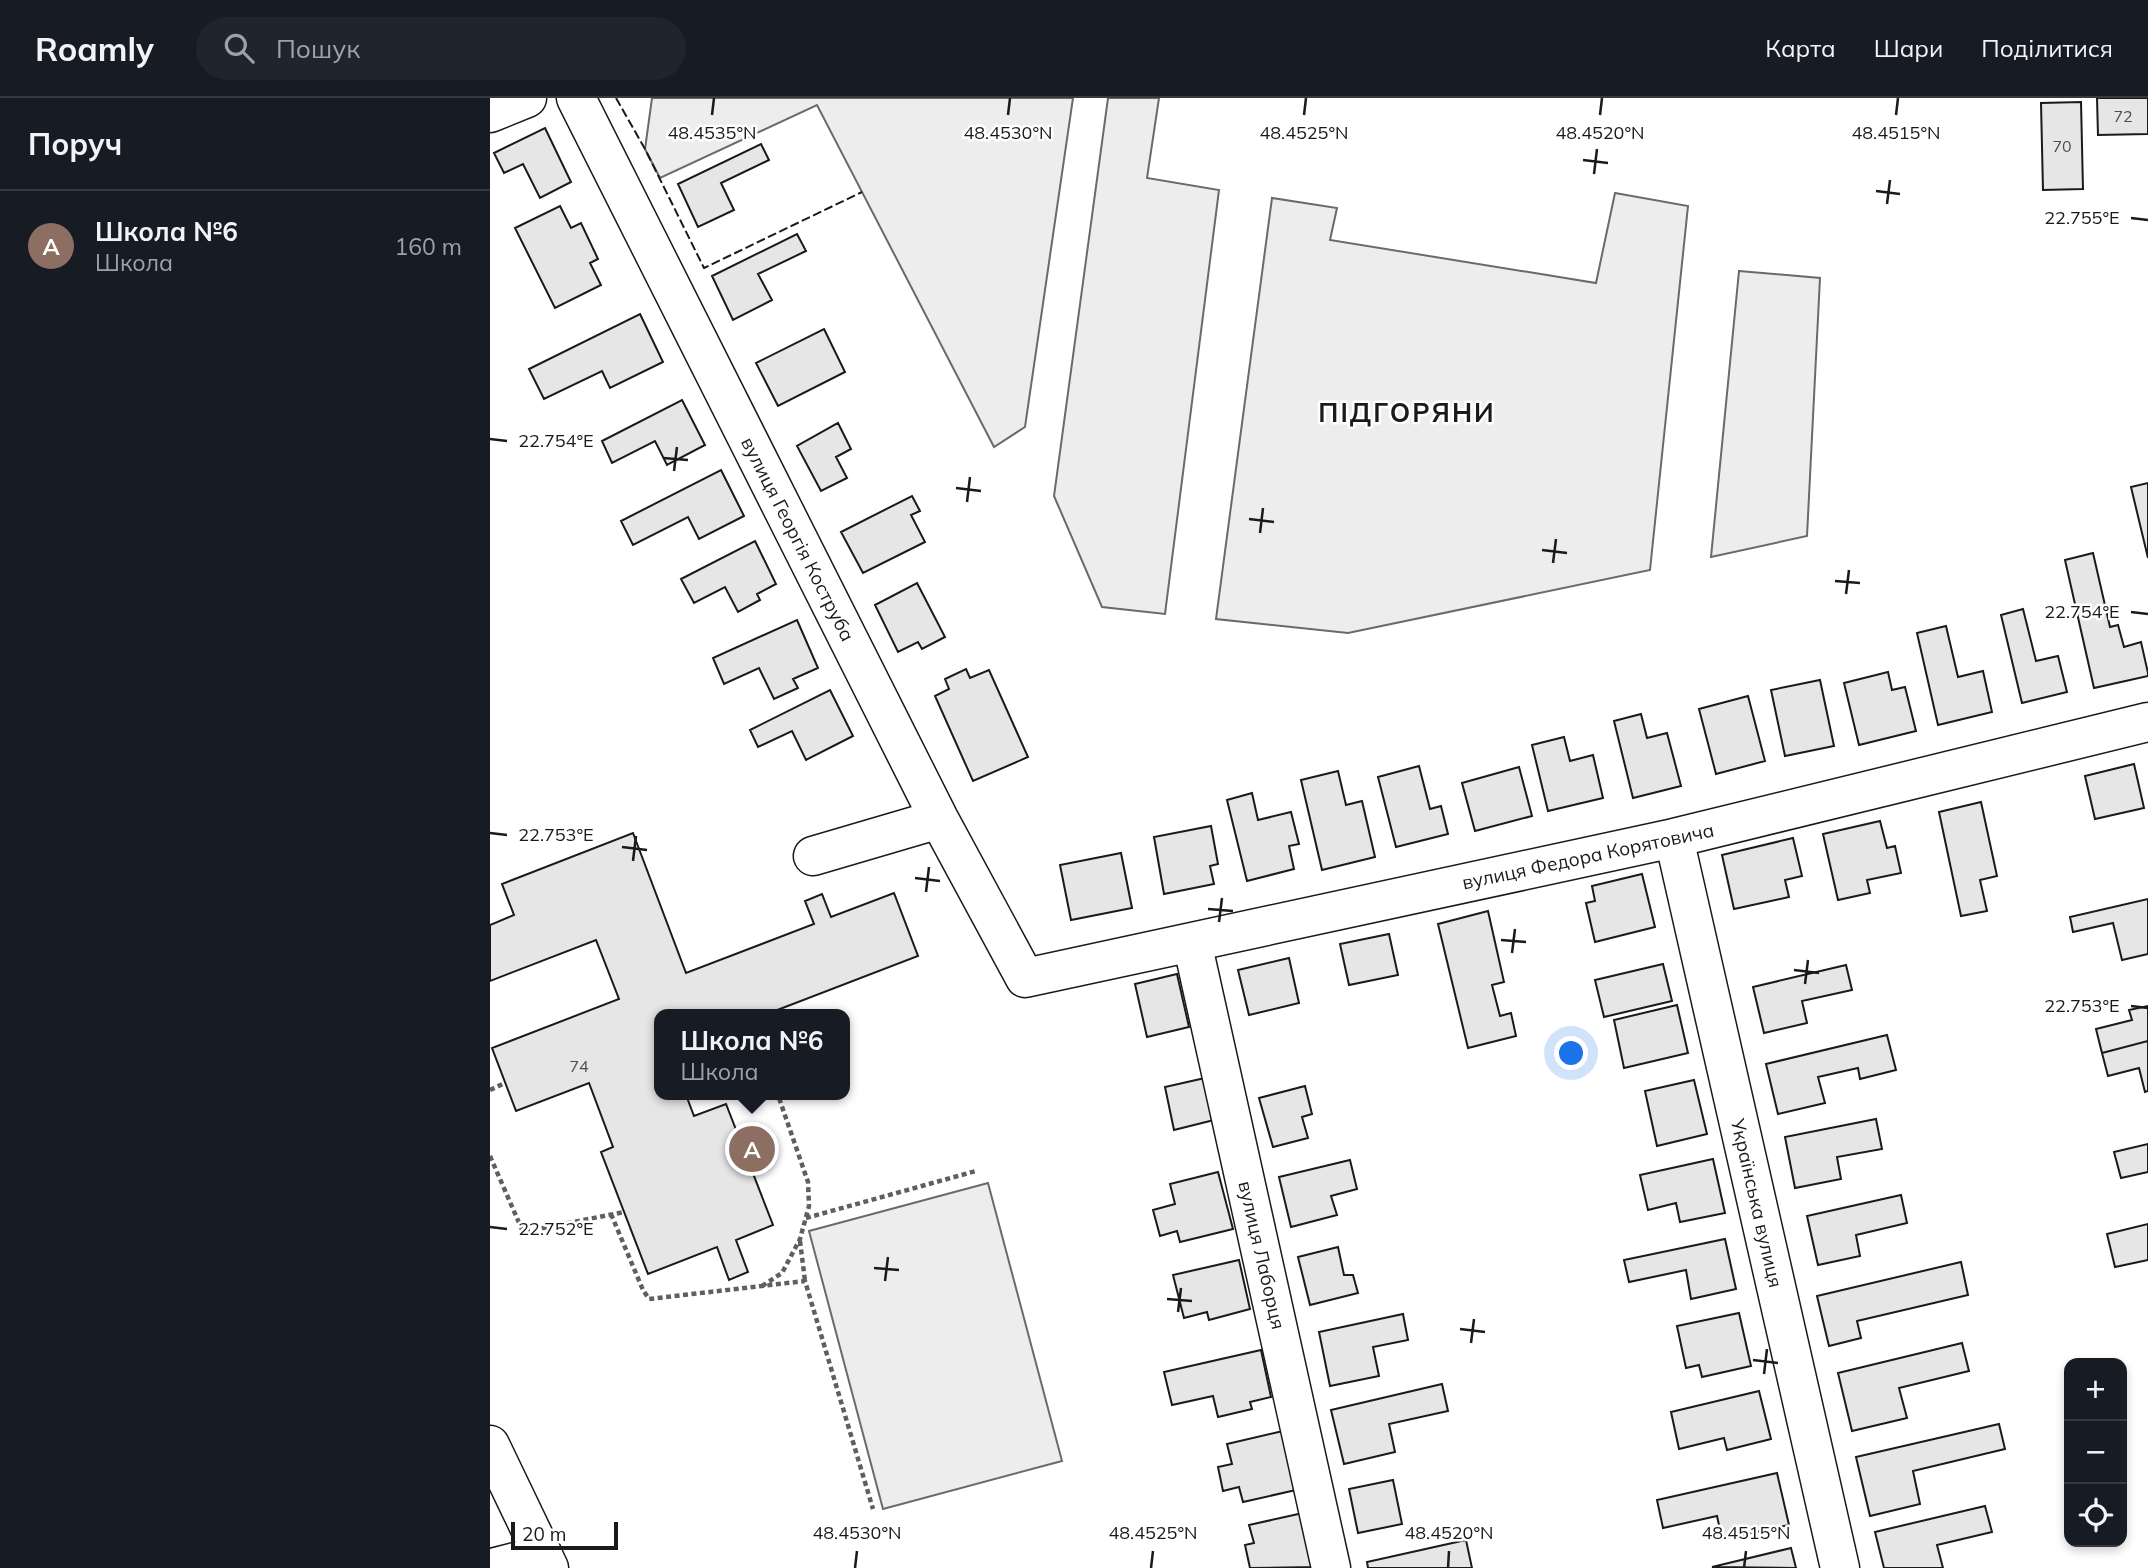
<!DOCTYPE html>
<html lang="uk">
<meta charset="utf-8">
<style>
body{margin:0;font-family:Mulish,sans-serif;background:#20242c;color:#f1f3f6}
.controls{position:absolute;right:21px;bottom:21px;display:grid;overflow:hidden;border-radius:14px;box-shadow:0 4px 10px #0003}
.controls button{width:63px;height:63px;display:grid;place-items:center;padding:0;border:0;border-bottom:2px solid #363941;background:#171b24;color:#f1f3f6;font:35px sans-serif}
.scale{position:absolute;left:21px;bottom:18px;width:107px;box-sizing:border-box;padding-left:7px;border:4px solid #1a1a1a;border-top:0;font-size:19px;line-height:24px;white-space:nowrap;color:#1a1a1a;-webkit-text-stroke:5px #fff;paint-order:stroke}
.you{position:absolute;left:1082px;top:956px;width:24px;height:24px;margin:-18px;border:5px solid #fff;border-radius:50%;background:#1a73e8;box-shadow:0 0 0 10px #1a73e833}
.badge{display:grid;place-items:center;width:46px;height:46px;border-radius:50%;background:#c62828;color:#fff;font-size:23px;font-weight:700}
.pin{position:absolute;translate:-50% -50%;border:4px solid #fff;box-shadow:0 2px 7px #0006}
.popup{position:absolute;left:164px;top:911px;width:196px;height:91px;box-sizing:border-box;display:grid;place-content:center;border-radius:14px;background:#171b24;filter:drop-shadow(0 2px 5px #0005);font-size:23px;white-space:nowrap;color:#9ea1a6}
.popup b{font-size:26px;color:#f1f3f6}
.popup::after{content:'';position:absolute;left:50%;top:100%;margin-left:-14px;border:14px solid transparent;border-top-color:#171b24}
.list{margin:0;padding:0;list-style:none}
h2{display:flex;justify-content:space-between;align-items:center;height:91px;margin:0;padding:0 28px;font-size:30px}
h2 small{font-size:23px;font-weight:400;color:#9ea1a6}
.list li{display:grid;grid-template-columns:46px 1fr auto;gap:21px;align-items:center;box-sizing:border-box;height:112px;padding:0 28px;border-top:2px solid #363941}
.list b{display:block;font-size:26px;white-space:nowrap}
.list p{margin:0;font-size:23px;white-space:nowrap;color:#9ea1a6}
.list em{font-size:23px;font-style:normal;color:#9ea1a6}
.icon{flex:none;width:38px;height:38px;fill:none;stroke:currentColor;stroke-width:2;stroke-linecap:round;stroke-linejoin:round}
.map{position:relative;flex:none;width:1658px;height:1470px;overflow:hidden}
header{display:flex;align-items:center;gap:42px;box-sizing:border-box;height:98px;padding:0 35px;background:#171b24;border-bottom:2px solid #363941}
header strong{font-size:33px}
nav{display:flex;gap:38px;margin-inline-start:auto;font-size:24px}
.search{width:490px;height:63px;background:#20242c;display:flex;align-items:center;gap:18px;box-sizing:border-box;padding:0 24px;border-radius:38px;color:#9ea1a6;font-size:26px}
main{display:flex}
aside{flex:1;background:#171b24}
.map>svg:first-child{display:block}
.built{fill:#ededed;stroke:#6a6a6a;stroke-width:2}
.building{fill:#e6e6e6;stroke:#1a1a1a;stroke-width:2}
.lines{fill:none;stroke-linecap:round;stroke-linejoin:round}
.minor-casing{stroke:#1a1a1a;stroke-width:41}
.major-casing{stroke:#1a1a1a;stroke-width:41}
.path{stroke:#5f5f5f;stroke-width:4.5;stroke-dasharray:5 3.5;stroke-linecap:butt}
.minor{stroke:#fff;stroke-width:38}
.major{stroke:#fff;stroke-width:38}
.fence{stroke:#1a1a1a;stroke-width:2;stroke-dasharray:9 3.5;stroke-linecap:butt}
.ticks{fill:none;stroke:#1a1a1a;stroke-width:2.5}
.labels{text-anchor:middle;dominant-baseline:central;stroke-width:5;stroke-linejoin:round;paint-order:stroke}
.number-label{font-size:16px;fill:#4d4d4d}
.street-label{font-size:19px;fill:#1a1a1a;stroke:#fff}
.district-label{font-size:26px;font-weight:bold;letter-spacing:2px;fill:#1a1a1a;stroke:#fff}
.ticks-label{font-size:18px;text-anchor:middle;fill:#1a1a1a;stroke:#fff;stroke-width:5;stroke-linejoin:round;paint-order:stroke}
</style>
<header>
<strong>Roamly</strong>
<div class="search"><svg class="icon" aria-label="search" viewBox="0 0 24 24"><circle cx="10" cy="10" r="6"/><path d="M15 15l6 6"/></svg>Пошук</div>
<nav><a>Карта</a><a>Шари</a><a>Поділитися</a></nav>
</header>
<main>
<aside>
<h2>Поруч<small></small></h2>
<ul class="list">
<li><span class="badge" style="background:#8d6e63">A</span><div><b>Школа №6</b><p>Школа</p></div><em>160 m</em></li>
</ul>
</aside>
<div class="map">
<svg width="1658" height="1470" viewBox="0 0 1658 1470">
<rect width="100%" height="100%" fill="#fff"/>
<!-- built -->
<path class="built" d="M162,0H583L535,329L504,349L327,7L170,80L155,51Z
M618,0H669L657,80L729,92L675,516L612,509L564,398Z
M1125,95L1198,108L1160,472L858,535L726,521L782,100L847,110L840,142L1106,185Z
M1249,173L1330,180L1317,438L1221,459Z
M498,1085L572,1363L393,1411L319,1133Z"/>
<!-- building -->
<path class="building" d="M1607,0H1658V36L1608,37Z
M1591,4L1593,91L1553,92L1551,5Z
M55,30L81,84L50,100L33,66L14,75L4,55Z
M271,46L279,62L231,85L244,112L208,129L188,86Z
M70,108L81,130L91,125L108,161L100,165L111,187L65,210L25,130Z
M307,136L316,153L268,176L282,202L243,222L222,178Z
M150,216L173,264L120,290L112,273L54,301L39,271Z
M334,231L355,274L288,308L266,265Z
M192,302L215,347L177,367L165,343L122,365L112,343Z
M348,325L361,351L346,359L357,380L331,393L307,348Z
M231,372L254,418L209,441L198,419L143,447L131,423Z
M1658,385V460L1641,389Z
M422,398L430,413L421,417L435,444L373,475L351,434Z
M265,443L286,486L267,496L270,502L248,514L235,489L204,505L191,481Z
M1603,455L1620,529L1628,527L1634,549L1651,544L1658,575V578L1604,590L1575,462Z
M427,485L455,539L432,551L428,544L408,554L385,507Z
M1533,511L1546,563L1568,558L1577,594L1532,605L1511,517Z
M307,522L328,570L303,581L308,590L284,601L269,570L234,586L223,560Z
M1456,528L1468,579L1493,573L1502,614L1448,627L1427,535Z
M476,571L480,580L499,572L538,659L483,683L445,598L459,591L455,581Z
M1398,574L1402,592L1415,589L1426,633L1369,647L1354,585Z
M1330,582L1344,648L1295,658L1281,592Z
M340,592L363,638L316,662L302,633L268,649L260,632Z
M1258,598L1275,663L1226,676L1209,611Z
M1151,616L1157,640L1177,635L1191,688L1143,700L1124,623Z
M1074,639L1080,663L1103,657L1113,700L1058,713L1042,647Z
M1644,666L1654,710L1605,721L1595,678Z
M929,668L940,711L951,708L958,736L906,749L888,679Z
M1029,669L1042,718L985,733L972,685Z
M848,673L856,707L872,703L885,759L832,772L811,682Z
M762,695L768,722L801,714L809,746L799,748L804,771L757,783L737,702Z
M1491,704L1507,778L1490,782L1497,813L1471,818L1449,714Z
M1390,723L1397,750L1405,748L1411,775L1377,782L1380,795L1348,802L1333,736Z
M721,728L728,766L720,768L724,786L674,796L664,739Z
M143,735L196,875L324,826L315,803L332,796L341,819L404,795L428,858L277,916H169V997H196L204,1018L236,1006L283,1127L246,1142L258,1174L239,1182L227,1149L158,1176L111,1054L123,1049L99,985L26,1013L2,950L129,901L106,842L0,883V827L24,817L12,786Z
M1303,740L1312,778L1295,782L1299,799L1244,811L1232,757Z
M631,755L642,810L581,822L570,767Z
M1152,776L1165,829L1105,844L1096,805L1105,803L1102,788Z
M1658,801V856L1632,862L1623,825L1583,834L1580,819Z
M998,813L1014,884L1002,887L1010,918L1021,915L1026,938L978,950L948,826Z
M899,836L908,877L859,887L850,846Z
M799,860L809,905L759,917L748,872Z
M1173,866L1182,903L1114,919L1105,882Z
M1356,867L1362,892L1312,903L1317,925L1274,935L1263,889Z
M687,876L699,929L657,939L645,886Z
M1187,907L1198,955L1134,970L1124,922Z
M1658,908V943L1612,955L1606,931L1642,922L1639,912Z
M1397,937L1406,972L1370,981L1368,970L1328,979L1335,1005L1288,1016L1276,966Z
M1658,943V993L1655,994L1649,970L1618,978L1612,955Z
M715,980L724,1022L684,1032L675,989Z
M1204,982L1217,1036L1167,1048L1155,993Z
M815,988L822,1016L812,1019L818,1040L783,1049L769,1000Z
M1386,1021L1392,1051L1347,1059L1351,1081L1305,1090L1295,1039Z
M1658,1046V1074L1631,1080L1624,1054Z
M1223,1061L1235,1115L1190,1124L1186,1105L1158,1112L1150,1077Z
M860,1062L867,1091L841,1098L847,1117L801,1129L789,1079Z
M728,1074L743,1131L690,1144L687,1133L670,1138L663,1112L685,1106L680,1086Z
M1411,1097L1417,1125L1366,1137L1370,1158L1328,1167L1317,1118Z
M1658,1126V1162L1625,1169L1617,1136Z
M1235,1141L1246,1191L1201,1201L1196,1172L1139,1184L1134,1162Z
M848,1149L854,1177H863L868,1195L820,1207L808,1159Z
M749,1162L760,1211L719,1222L717,1214L694,1220L683,1177Z
M1471,1164L1478,1197L1367,1223L1371,1240L1339,1248L1327,1198Z
M1249,1215L1261,1268L1212,1279L1209,1267L1196,1270L1187,1228Z
M913,1216L918,1242L883,1249L889,1278L840,1288L829,1234Z
M1472,1245L1479,1273L1409,1290L1417,1320L1362,1333L1348,1275Z
M771,1252L781,1299L760,1304L762,1311L728,1319L723,1298L682,1307L674,1274Z
M952,1286L958,1313L899,1326L905,1354L854,1366L841,1312Z
M1269,1293L1281,1341L1237,1352L1234,1340L1189,1351L1181,1314Z
M1509,1326L1515,1351L1423,1373L1430,1406L1380,1418L1366,1359Z
M793,1333L806,1392L753,1404L749,1389L733,1393L728,1369L742,1366L737,1346Z
M1287,1375L1299,1427L1232,1441L1227,1418L1173,1430L1167,1402Z
M903,1382L912,1426L868,1435L859,1391Z
M1495,1408L1502,1434L1447,1447L1453,1470H1394L1385,1434Z
M813,1415L825,1469L760,1470L755,1447L764,1445L759,1427Z
M976,1442L982,1470H878L877,1464Z
M1301,1450L1306,1470L1222,1469Z"/>
<g class="lines">
<!-- minor casing -->
<g class="minor-casing">
<path id="minor" d="M86,0L449,721L535,880L1184,740L1658,624
M0,15L37,0
M1184,740L1350,1470
M323,758L449,721
M702,844L841,1470
M2,1470L53,1457"/>
</g>
<!-- major casing -->
<g class="major-casing">
<path id="major" d="M0,1347L59,1470"/>
</g>
<!-- path -->
<path class="path" d="M0,992L15,985
M0,1058L33,1134L134,1114
M121,1116L153,1192L159,1201L315,1183L383,1411
M316,1120L486,1073
M310,1143L315,1183
M272,1188L292,1175L310,1141L319,1108L318,1084L288,997"/>
<!-- minor -->
<use href="#minor" class="minor"/>
<!-- major -->
<use href="#major" class="major"/>
<!-- fence -->
<path class="fence" d="M126,0L155,51L214,170L372,94"/>
</g>
<!-- ticks -->
<path class="ticks" d="M222,17L224,0M518,17L520,0M814,17L816,0M1110,17L1112,0M1406,17L1408,0M1093,62L1118,65M1104,76L1107,51M1386,93L1410,96M1397,106L1400,82M1641,120L1658,122M0,341L17,343M173,360L198,362M184,373L187,349M466,390L491,393M477,404L480,379M759,421L784,424M770,435L773,410M1052,452L1077,455M1063,465L1066,441M1345,483L1370,485M1356,496L1359,472M1641,514L1658,516M0,735L17,737M132,749L157,752M143,763L146,738M425,780L450,783M436,794L439,769M718,811L743,813M729,824L732,800M1011,842L1036,844M1022,855L1025,831M1304,872L1329,875M1315,886L1318,862M1641,908L1658,910M0,1129L17,1131M384,1170L409,1172M395,1183L398,1159M677,1201L702,1203M688,1214L691,1190M970,1231L995,1234M981,1245L984,1221M1263,1262L1288,1265M1274,1276L1277,1251M365,1470L367,1453M661,1470L663,1453M958,1470L959,1453M1254,1470L1256,1453"/>
<g class="labels">
<!-- number labels -->
<g class="number-label">
<text x="1633" y="18">72</text>
<text x="1572" y="48">70</text>
<text x="89" y="968">74</text>
</g>
<!-- street labels -->
<g class="street-label">
<text transform="translate(308 441) rotate(63)">вулиця Георгія Коструба</text>
<text transform="translate(1098 758) rotate(-12)">вулиця Федора Корятовича</text>
<text transform="translate(1267 1105) rotate(77)">Українська вулиця</text>
<text transform="translate(772 1157) rotate(77)">вулиця Лаборця</text>
</g>
<!-- district labels -->
<g class="district-label">
<text x="917" y="314">ПІДГОРЯНИ</text>
</g>
</g>
<g class="ticks-label">
<text x="222" y="41">48.4535°N</text>
<text x="518" y="41">48.4530°N</text>
<text x="814" y="41">48.4525°N</text>
<text x="1110" y="41">48.4520°N</text>
<text x="1406" y="41">48.4515°N</text>
<text x="1592" y="126">22.755°E</text>
<text x="66" y="349">22.754°E</text>
<text x="1592" y="520">22.754°E</text>
<text x="66" y="743">22.753°E</text>
<text x="1592" y="914">22.753°E</text>
<text x="66" y="1137">22.752°E</text>
<text x="367" y="1441">48.4530°N</text>
<text x="663" y="1441">48.4525°N</text>
<text x="959" y="1441">48.4520°N</text>
<text x="1256" y="1441">48.4515°N</text>
</g>
</svg>
<div class="controls">
<button>+</button>
<button>−</button>
<button><svg class="icon" aria-label="locate" viewBox="0 0 24 24"><circle cx="12" cy="12" r="6"/><path d="M12 2v4M12 18v4M2 12h4M18 12h4"/></svg></button>
</div>
<div class="scale">20 m</div>
<div class="you"></div>
<div class="pin badge" style="left:262px;top:1051px;background:#8d6e63">A</div>
<div class="popup"><b>Школа №6</b>Школа</div>
</div>
</main>
